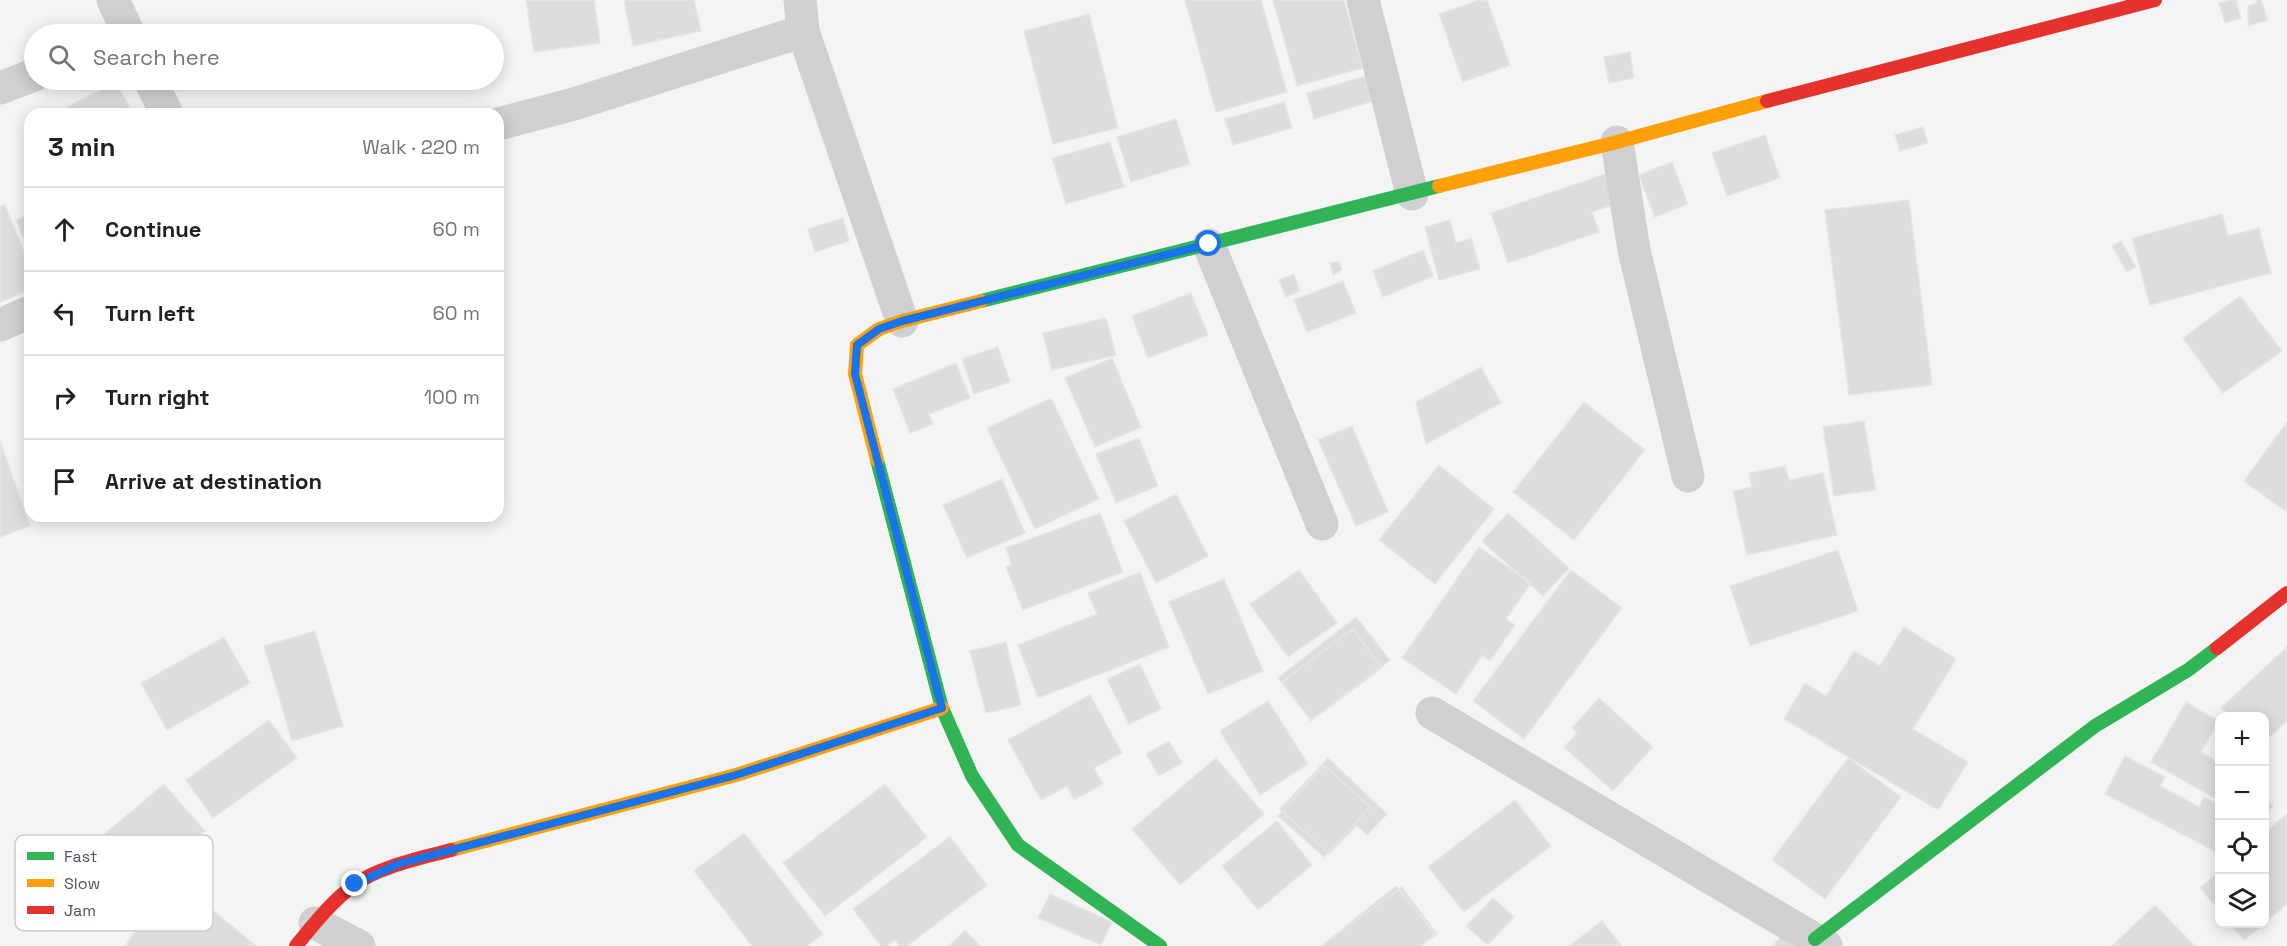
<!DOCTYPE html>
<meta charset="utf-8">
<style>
body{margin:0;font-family:"Space Grotesk",sans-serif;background:#f2f2f2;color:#202124}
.controls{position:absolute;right:18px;bottom:18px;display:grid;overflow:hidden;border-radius:12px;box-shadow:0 3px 15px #0003}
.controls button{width:54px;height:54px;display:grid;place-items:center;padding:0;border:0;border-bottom:2px solid #e0e0e0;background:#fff;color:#202124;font:30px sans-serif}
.stop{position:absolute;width:18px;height:18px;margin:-14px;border:4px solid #1a73e8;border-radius:50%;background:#fff}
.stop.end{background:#1a73e8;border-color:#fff;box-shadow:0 2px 6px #0008}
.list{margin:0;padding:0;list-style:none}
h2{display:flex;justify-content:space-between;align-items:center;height:78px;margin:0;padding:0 24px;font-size:26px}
h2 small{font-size:20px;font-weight:400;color:#757577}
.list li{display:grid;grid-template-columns:39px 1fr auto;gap:18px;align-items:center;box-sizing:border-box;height:84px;padding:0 24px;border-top:2px solid #e0e0e0}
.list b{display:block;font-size:22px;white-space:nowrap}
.list em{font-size:20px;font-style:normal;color:#757577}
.icon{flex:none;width:33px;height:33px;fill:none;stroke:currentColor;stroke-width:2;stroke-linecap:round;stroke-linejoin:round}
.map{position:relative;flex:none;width:2287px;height:946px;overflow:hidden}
.search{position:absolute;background:#fff;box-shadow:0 3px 15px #0003;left:24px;top:24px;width:480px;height:66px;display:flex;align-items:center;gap:15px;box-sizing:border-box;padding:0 21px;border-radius:33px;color:#757577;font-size:22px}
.panel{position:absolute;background:#fff;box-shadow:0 3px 15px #0003;left:24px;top:108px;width:480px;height:414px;border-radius:18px}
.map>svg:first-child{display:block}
.building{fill:#ddddde;stroke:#e5e6e7;stroke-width:1.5}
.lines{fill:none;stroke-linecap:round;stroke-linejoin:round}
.street{stroke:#ced0d2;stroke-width:33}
.fast{stroke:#30b455;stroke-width:14}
.slow{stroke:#ff9f0a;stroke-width:14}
.jam{stroke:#e5322d;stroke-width:14}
.route{stroke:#1a73e8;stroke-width:8}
.key{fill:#fff;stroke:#c9ccd0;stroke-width:1.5}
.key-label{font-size:16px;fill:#4a5661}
</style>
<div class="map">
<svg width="2287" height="946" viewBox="0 0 2287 946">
<rect width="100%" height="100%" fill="#f4f4f4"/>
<!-- building -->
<path class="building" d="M526,0H594L600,43L534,52Z
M624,0H694L701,31L633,46Z
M1185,0H1261L1287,92L1216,112Z
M1273,0H1344L1363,68L1297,86Z
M1479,0H1487L1510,65L1463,82L1439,14Z
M2231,0H2236L2241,18L2225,23L2219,3Z
M2256,0H2261L2268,20L2248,26V6L2257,3Z
M1089,14L1118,128L1053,144L1024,31Z
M1630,52L1634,78L1609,83L1604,57Z
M1373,74L1380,99L1314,119L1307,93Z
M116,82L133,114H64L61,110Z
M1284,102L1292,128L1233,145L1225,119Z
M1176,119L1190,164L1131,182L1117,137Z
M1923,127L1928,143L1900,151L1895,135Z
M1765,135L1780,178L1727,196L1712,153Z
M1110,142L1124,187L1066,204L1052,158Z
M1672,162L1688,204L1655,217L1639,175Z
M1611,172L1622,202L1592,212L1599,232L1508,263L1491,213Z
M1909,200L1932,385L1849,395L1825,210Z
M5,205L30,266V290L0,302V207Z
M30,214V254L16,220Z
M2222,214L2228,236L2259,228L2271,273L2150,305L2132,238Z
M843,218L849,241L815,252L808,229Z
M1450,220L1456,243L1471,238L1480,269L1439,280L1425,227Z
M2121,241L2136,267L2127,272L2112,246Z
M1423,250L1433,276L1383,297L1373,271Z
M1339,261L1342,270L1333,275L1330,263Z
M1294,274L1300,291L1286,297L1279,280Z
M1343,281L1356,313L1307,332L1294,300Z
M1191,293L1208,335L1148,358L1132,316Z
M2240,296L2282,351L2223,393L2183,338Z
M1106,318L1116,355L1052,370L1043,333Z
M998,347L1010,382L974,394L962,359Z
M1112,358L1141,427L1095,447L1065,378Z
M956,363L970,398L929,414L933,424L910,433L893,389Z
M1481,367L1501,403L1426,444L1416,402Z
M1051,398L1099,499L1035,529L987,428Z
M1584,402L1645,450L1574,540L1513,492Z
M1864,421L1876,490L1834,496L1823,427Z
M2287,422V512L2244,481Z
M1352,426L1388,512L1356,526L1318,440Z
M1139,438L1158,486L1116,503L1096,454Z
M0,441L30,526L0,537Z
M1439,465L1494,509L1435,584L1379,540Z
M1785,466L1789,480L1823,473L1837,535L1747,555L1733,491L1752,487L1749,473Z
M1002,479L1025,533L967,558L943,505Z
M1176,494L1208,556L1156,583L1124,521Z
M1100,513L1123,572L1023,610L1006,567L1012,565L1006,548Z
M1508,513L1569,568L1543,596L1482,541Z
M1479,547L1531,583L1506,619L1515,625L1490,661L1482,655L1456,694L1402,658Z
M1838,550L1858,611L1750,646L1730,586Z
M1299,570L1337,623L1288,657L1250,604Z
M1571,570L1622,608L1524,739L1473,701Z
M1140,572L1169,647L1038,698L1018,645L1097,614L1088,593Z
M1224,579L1263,671L1208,694L1169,602Z
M1356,617L1390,660L1311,720L1278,678Z
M1904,627L1956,659L1913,729L1968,762L1938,810L1784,719L1805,683L1826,696L1854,651L1880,666Z
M1353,629L1382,668L1311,721L1282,682Z
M315,631L343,726L292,741L264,646Z
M224,637L250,683L167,730L141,683Z
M1006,642L1021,705L986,713L970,651Z
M2287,647V721L2264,742V716H2229L2221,708Z
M1140,664L1161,709L1129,724L1107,679Z
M1090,695L1122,753L1094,768L1103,784L1074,800L1067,786L1041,800L1008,740Z
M1599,698L1653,747L1613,791L1564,747L1577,733L1572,728Z
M1268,701L1308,764L1260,795L1220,731Z
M2186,702L2219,721L2201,752L2218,762L2220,759V801L2151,762Z
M269,720L297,758L213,818L186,780Z
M1169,741L1182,763L1159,776L1146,754Z
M2125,756L2165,777L2160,786L2199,807L2204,797L2220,805V854L2105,794Z
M1216,758L1264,814L1180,885L1132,829Z
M1328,758L1387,814L1367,835L1357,825L1329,854L1280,809Z
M1848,758L1901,797L1825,899L1772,860Z
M1324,765L1370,807L1324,857L1278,816Z
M164,784L205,831L122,901L82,853Z
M885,784L927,837L825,916L783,863Z
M1515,800L1551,846L1464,912L1428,867Z
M2264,800L2273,805L2264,819Z
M2287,814V904L2264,923V833Z
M1277,821L1312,865L1258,910L1222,866Z
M744,833L823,934L807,946H752L694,871Z
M950,837L987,885L907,946H900L895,940L887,946H881L853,909Z
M2220,871V911L2200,888Z
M184,886L256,946H125L161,895L177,899Z
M1396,886L1435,934L1421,946H1321Z
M1402,887L1437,934L1421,946H1321Z
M1050,894L1112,922L1101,945L1038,918Z
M1493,898L1514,917L1488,945L1466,926Z
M2155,905L2195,946H2112Z
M1602,921L1621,945L1569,946Z
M2230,924H2264L2244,940Z
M1788,928L1808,946H1773Z
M965,930L980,946H949Z"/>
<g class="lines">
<!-- street -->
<path class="street" d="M113,0L129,34
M800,0L803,31L902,321
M1363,0L1412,194
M150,80L167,114
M0,88L34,75
M498,124L574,104L803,31
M1617,142L1634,250L1688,476
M1209,245L1322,524
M0,325L30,312
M1432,713L1826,946
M315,923L359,946"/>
<!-- fast -->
<path class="fast" d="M981,301L1439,186
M877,460L942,708L972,776L1018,845L1160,946
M1815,939L2095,726L2188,670L2217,648"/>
<!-- slow -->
<path class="slow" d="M1439,186L1617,142L1767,101
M877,460L855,374L857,345L879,329L902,321L981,301
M451,850L736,775L942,708"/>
<!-- jam -->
<path class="jam" d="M1767,101L2155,0
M2217,648L2287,593
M296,946C313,925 332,901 354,885C377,867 422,858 451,850"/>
</g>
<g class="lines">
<!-- route -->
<path class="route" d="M355,884L398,864L736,775L942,708L855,374L857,345L879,329L902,321L1209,244"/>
</g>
<!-- legend -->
<rect x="15" y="835" width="198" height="96" rx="9" class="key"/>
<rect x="27" y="852" width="27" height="8" fill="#30b455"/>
<rect x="27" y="879" width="27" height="8" fill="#ff9f0a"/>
<rect x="27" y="906" width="27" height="8" fill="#e5322d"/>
<g class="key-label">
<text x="64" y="862">Fast</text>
<text x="64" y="889">Slow</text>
<text x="64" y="916">Jam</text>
</g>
</svg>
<div class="controls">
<button>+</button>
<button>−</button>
<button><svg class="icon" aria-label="locate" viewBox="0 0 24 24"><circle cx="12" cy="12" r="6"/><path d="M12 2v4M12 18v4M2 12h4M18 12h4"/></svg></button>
<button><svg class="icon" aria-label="layers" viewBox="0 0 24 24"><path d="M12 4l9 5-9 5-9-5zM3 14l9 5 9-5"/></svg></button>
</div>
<div class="stop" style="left:1209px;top:244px"></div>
<div class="stop end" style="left:355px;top:884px"></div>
<div class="search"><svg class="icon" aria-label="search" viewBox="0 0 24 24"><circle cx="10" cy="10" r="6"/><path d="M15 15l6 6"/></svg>Search here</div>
<section class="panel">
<h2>3 min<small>Walk · 220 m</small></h2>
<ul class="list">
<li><svg class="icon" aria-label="ahead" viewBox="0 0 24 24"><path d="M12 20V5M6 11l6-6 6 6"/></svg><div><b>Continue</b></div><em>60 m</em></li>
<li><svg class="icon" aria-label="left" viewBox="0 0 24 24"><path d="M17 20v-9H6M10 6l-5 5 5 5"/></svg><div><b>Turn left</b></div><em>60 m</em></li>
<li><svg class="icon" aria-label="right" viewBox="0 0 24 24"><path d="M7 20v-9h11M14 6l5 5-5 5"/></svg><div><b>Turn right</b></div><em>100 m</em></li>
<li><svg class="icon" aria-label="arrive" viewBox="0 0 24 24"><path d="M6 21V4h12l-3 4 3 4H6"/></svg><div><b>Arrive at destination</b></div></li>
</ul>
</section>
</div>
